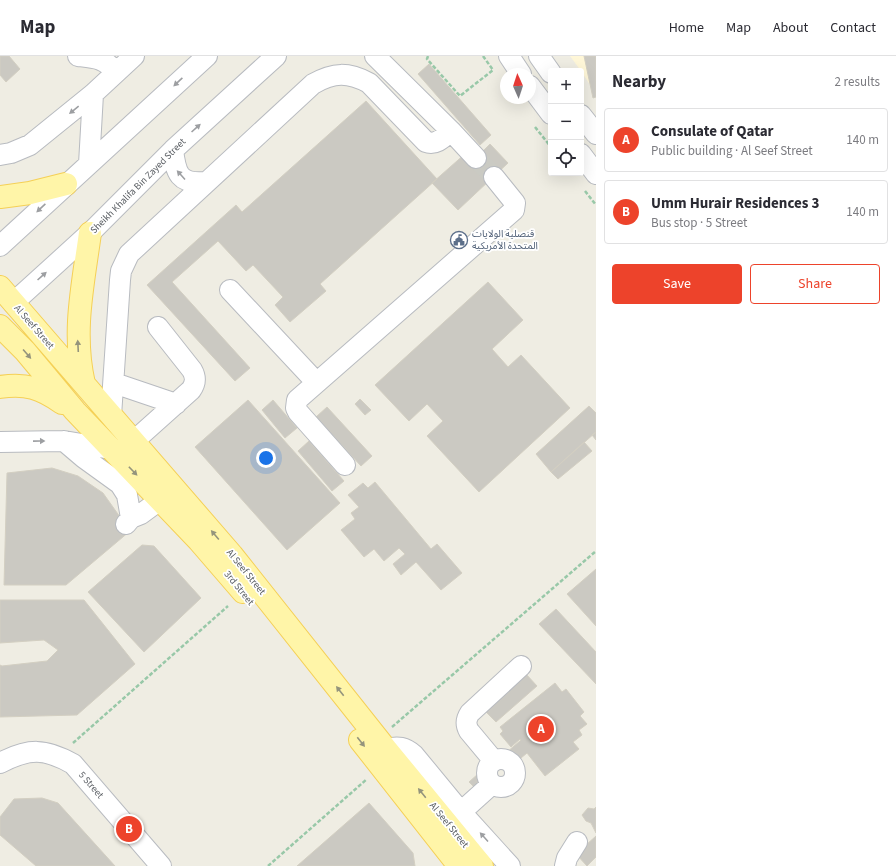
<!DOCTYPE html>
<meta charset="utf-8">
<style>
body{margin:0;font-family:"Source Sans 3","Noto Sans Arabic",sans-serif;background:#f7f7f7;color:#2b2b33}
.controls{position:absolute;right:12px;top:12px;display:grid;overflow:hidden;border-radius:4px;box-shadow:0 4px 16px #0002}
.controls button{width:36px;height:36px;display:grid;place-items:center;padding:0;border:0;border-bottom:1px solid #e1e1e2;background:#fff;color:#2b2b33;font:20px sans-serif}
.compass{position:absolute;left:500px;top:12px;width:36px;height:36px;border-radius:50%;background:#fff;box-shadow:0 4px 16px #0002;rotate:357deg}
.you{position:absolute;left:266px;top:402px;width:14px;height:14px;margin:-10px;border:3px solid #fff;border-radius:50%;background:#1a73e8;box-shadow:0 0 0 6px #1a73e833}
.badge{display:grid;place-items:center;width:26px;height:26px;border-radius:50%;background:#ed432b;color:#fff;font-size:13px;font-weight:700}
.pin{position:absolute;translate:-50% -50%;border:2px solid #fff;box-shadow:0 1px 4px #0006}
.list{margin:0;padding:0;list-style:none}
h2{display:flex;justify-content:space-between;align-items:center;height:52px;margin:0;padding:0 16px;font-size:17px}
h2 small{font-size:13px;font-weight:400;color:#7c7c81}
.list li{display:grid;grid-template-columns:26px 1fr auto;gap:12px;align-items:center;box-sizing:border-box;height:64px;margin:0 8px 8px;padding:0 8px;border:1px solid #e1e1e2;border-radius:4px}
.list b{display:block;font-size:15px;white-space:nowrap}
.list p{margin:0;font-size:13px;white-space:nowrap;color:#7c7c81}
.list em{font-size:13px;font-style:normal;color:#7c7c81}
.actions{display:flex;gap:8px;padding:12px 16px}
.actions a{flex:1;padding:9px 0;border:1px solid #ed432b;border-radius:4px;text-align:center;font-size:14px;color:#ed432b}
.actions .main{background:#ed432b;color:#fff}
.icon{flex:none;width:22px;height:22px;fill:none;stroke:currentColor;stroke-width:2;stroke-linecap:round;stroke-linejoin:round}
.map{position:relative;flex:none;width:596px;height:810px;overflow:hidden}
header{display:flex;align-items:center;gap:24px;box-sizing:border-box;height:56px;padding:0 20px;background:#fff;border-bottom:1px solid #e1e1e2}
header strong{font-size:19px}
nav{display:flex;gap:22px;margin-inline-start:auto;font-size:14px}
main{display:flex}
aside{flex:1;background:#fff}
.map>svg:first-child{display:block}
.commercial{fill:#fff7d8}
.building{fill:#cbc9c2;stroke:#d3cfc2}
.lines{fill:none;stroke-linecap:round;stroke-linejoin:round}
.minor-tunnel{stroke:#cacac3;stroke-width:20;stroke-dasharray:20 10;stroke-linecap:butt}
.minor-casing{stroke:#b8bbc0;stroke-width:22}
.major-casing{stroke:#f5d056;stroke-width:24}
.path{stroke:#98c8a8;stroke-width:2.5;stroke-dasharray:4 2;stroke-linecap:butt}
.minor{stroke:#fff;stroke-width:20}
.major{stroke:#fff5a8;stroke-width:22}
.oneway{fill:#9d9fa2}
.oneway2{fill:#94947c}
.labels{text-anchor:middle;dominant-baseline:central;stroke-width:3.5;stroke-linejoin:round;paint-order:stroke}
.street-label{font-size:10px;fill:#5b5f64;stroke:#fff}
.service-label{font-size:10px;fill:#4e5e75;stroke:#fff;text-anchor:start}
</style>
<header>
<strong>Map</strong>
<nav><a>Home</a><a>Map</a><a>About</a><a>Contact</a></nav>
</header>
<main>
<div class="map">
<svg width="596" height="810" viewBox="0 0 596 810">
<rect width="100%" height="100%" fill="#efede3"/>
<!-- commercial -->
<path class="commercial" d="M570,0H596V38L581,15Z"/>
<!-- building -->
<path class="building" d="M0,0H9L20,13L6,26L0,19Z
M584,0H596V41L593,42Z
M429,8L491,79L480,89L418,18Z
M366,45L437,123L320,228L326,235L290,266L275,249L283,241L253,209L246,215L218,185L172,226L250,312L235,325L147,229L236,149L242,156Z
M490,88L508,107L458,154L432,127L466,97L476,102Z
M488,226L523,264L492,293L508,311L521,299L570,352L479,436L427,380L443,365L427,348L409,365L375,329Z
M360,343L371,354L365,359L355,348Z
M248,344L340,447L287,494L195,391Z
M273,344L297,372L285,382L262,354Z
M589,350L596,357V376L551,416L536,398Z
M327,351L372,400L361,410L316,361Z
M596,376V384L592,379Z
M309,385L344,425L332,435L298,395Z
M584,386L592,395L558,423L551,416Z
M52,412L78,420L103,437L130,475L66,529H4L7,417Z
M375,426L431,493L437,488L462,517L441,534L416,506L401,519L393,508L405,498L399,492L384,505L374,493L364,501L341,474L355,463L351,457L359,451L348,439L363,427L368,432Z
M142,489L154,490L201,542L144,596L88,536Z
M596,513V570L567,538Z
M0,544H84L135,608L77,659L0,661V609L2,610L47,605L58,594L44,584L0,587Z
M556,553L596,596V628L539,568Z
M526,618L537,630L496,666L485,655Z
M555,627L562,636L566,633L584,656L580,660L587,668L579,674L582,679L573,686L579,693L545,720L527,697L515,707L506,697L521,684L520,683L511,691L500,678L503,675L500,671Z
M478,718L485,725L476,733L469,726Z
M42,742L58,747L115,810H36L0,779V761L14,743Z
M369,747L413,797L415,810H297Z
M596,751V777L591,767L586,765L582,759L588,752L594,753Z
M596,780V801L587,810L576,798Z"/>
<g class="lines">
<!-- minor-tunnel -->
<path class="minor-tunnel" d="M476,102L494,121"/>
<!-- minor casing -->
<g class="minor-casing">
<path id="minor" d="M78,0C96,2 104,2 116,16
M375,0L451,75L476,102
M509,0L521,18
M539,0L551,17
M530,30L551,58
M581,59L596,78
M173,94C176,118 179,128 205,126
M581,98L596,118
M0,99L11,97L30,89L93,38L134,0
M89,108L93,38
M0,190L207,0
M230,234L316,326
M13,247L90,177L173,94L276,0
M114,327L176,348
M111,360L120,224L121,215L129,198L313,28C334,16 348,16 369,27L426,86C436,90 444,81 451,75
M64,385L84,402L120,428L127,439L131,462
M134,385L191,334C196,327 196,321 192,314L158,271
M0,386L64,385L111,393
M345,409L298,356L296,352L297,344L514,154L515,147L494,121
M126,468L131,462L141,458L160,444
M386,693C398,690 405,691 414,699L461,756L510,810
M487 717a14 14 0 1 1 28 0a14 14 0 1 1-28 0Z
M494,705L469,675C465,668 466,663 470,657L521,610
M0,707C29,692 45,692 73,708L161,810
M461,756L492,728
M565,810L567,802L577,786"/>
</g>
<!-- major casing -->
<g class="major-casing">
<path id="major" d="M0,141L30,137L66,128
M0,231L232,499L386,693L482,810
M0,270L25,295L75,355L199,485L243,536
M84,328C72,276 83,229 90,177
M0,331C26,327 41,332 62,347
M360,684L459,810"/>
</g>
<!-- path -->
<path class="path" d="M428,0L427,3L460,40L493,14
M483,0L493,14
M535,71L551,91
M585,135L596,149
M392,671L596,495
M73,687L228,550
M268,810L367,723"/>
<!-- minor -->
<use href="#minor" class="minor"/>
<!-- major -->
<use href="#major" class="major"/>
</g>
<!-- one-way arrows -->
<defs><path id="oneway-solid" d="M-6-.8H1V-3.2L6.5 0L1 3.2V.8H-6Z"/></defs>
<g class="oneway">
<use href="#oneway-solid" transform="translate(178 26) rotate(137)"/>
<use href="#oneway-solid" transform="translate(74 54) rotate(141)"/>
<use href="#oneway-solid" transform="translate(196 72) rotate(-42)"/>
<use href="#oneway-solid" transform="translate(181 119) rotate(-132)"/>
<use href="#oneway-solid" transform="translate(41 152) rotate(137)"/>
<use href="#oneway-solid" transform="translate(42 220) rotate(-42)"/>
<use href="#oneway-solid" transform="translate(39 385) rotate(-1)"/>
<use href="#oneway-solid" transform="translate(484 781) rotate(-132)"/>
</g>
<g class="oneway2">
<use href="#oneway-solid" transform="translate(78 290) rotate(-93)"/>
<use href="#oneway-solid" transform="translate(27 298) rotate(49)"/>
<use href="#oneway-solid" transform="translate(133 415) rotate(46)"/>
<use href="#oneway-solid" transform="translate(215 479) rotate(-130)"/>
<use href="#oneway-solid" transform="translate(340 635) rotate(-128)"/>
<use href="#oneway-solid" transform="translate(361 686) rotate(52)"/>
<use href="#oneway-solid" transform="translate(422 737) rotate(-129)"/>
</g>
<!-- icons -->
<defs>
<g id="civic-ring" transform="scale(0.9)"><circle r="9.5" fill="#fff" stroke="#5c6f8a" stroke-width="1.5"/><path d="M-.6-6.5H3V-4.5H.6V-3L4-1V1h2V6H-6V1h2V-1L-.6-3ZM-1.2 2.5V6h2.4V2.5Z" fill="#5c6f8a"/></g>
</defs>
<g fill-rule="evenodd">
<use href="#civic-ring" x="459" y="184"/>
</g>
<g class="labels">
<!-- street labels -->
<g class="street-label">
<text transform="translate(138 130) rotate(-45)">Sheikh Khalifa Bin Zayed Street</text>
<text transform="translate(34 271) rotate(49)">Al Seef Street</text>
<text transform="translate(246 516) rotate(51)">Al Seef Street</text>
<text transform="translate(239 532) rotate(51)">3rd Street</text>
<text transform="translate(91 729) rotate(49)">5 Street</text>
<text transform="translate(449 769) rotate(51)">Al Seef Street</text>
</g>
<!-- service labels -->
<g class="service-label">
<text x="472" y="178">قنصلية الولايات<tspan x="472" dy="12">المتحدة الأمريكية</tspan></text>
</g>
</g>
</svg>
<div class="controls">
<button>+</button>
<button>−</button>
<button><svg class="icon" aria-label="locate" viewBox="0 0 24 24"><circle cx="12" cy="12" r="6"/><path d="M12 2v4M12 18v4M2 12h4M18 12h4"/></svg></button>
</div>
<svg class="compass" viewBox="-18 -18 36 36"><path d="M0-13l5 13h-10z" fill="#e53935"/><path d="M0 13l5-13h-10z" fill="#7c7c81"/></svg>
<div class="you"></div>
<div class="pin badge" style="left:541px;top:673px">A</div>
<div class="pin badge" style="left:129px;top:773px">B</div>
</div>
<aside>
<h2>Nearby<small>2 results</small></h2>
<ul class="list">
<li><span class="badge">A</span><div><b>Consulate of Qatar</b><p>Public building · Al Seef Street</p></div><em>140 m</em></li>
<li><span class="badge">B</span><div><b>Umm Hurair Residences 3</b><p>Bus stop · 5 Street</p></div><em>140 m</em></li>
</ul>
<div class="actions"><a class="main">Save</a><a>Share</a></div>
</aside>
</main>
